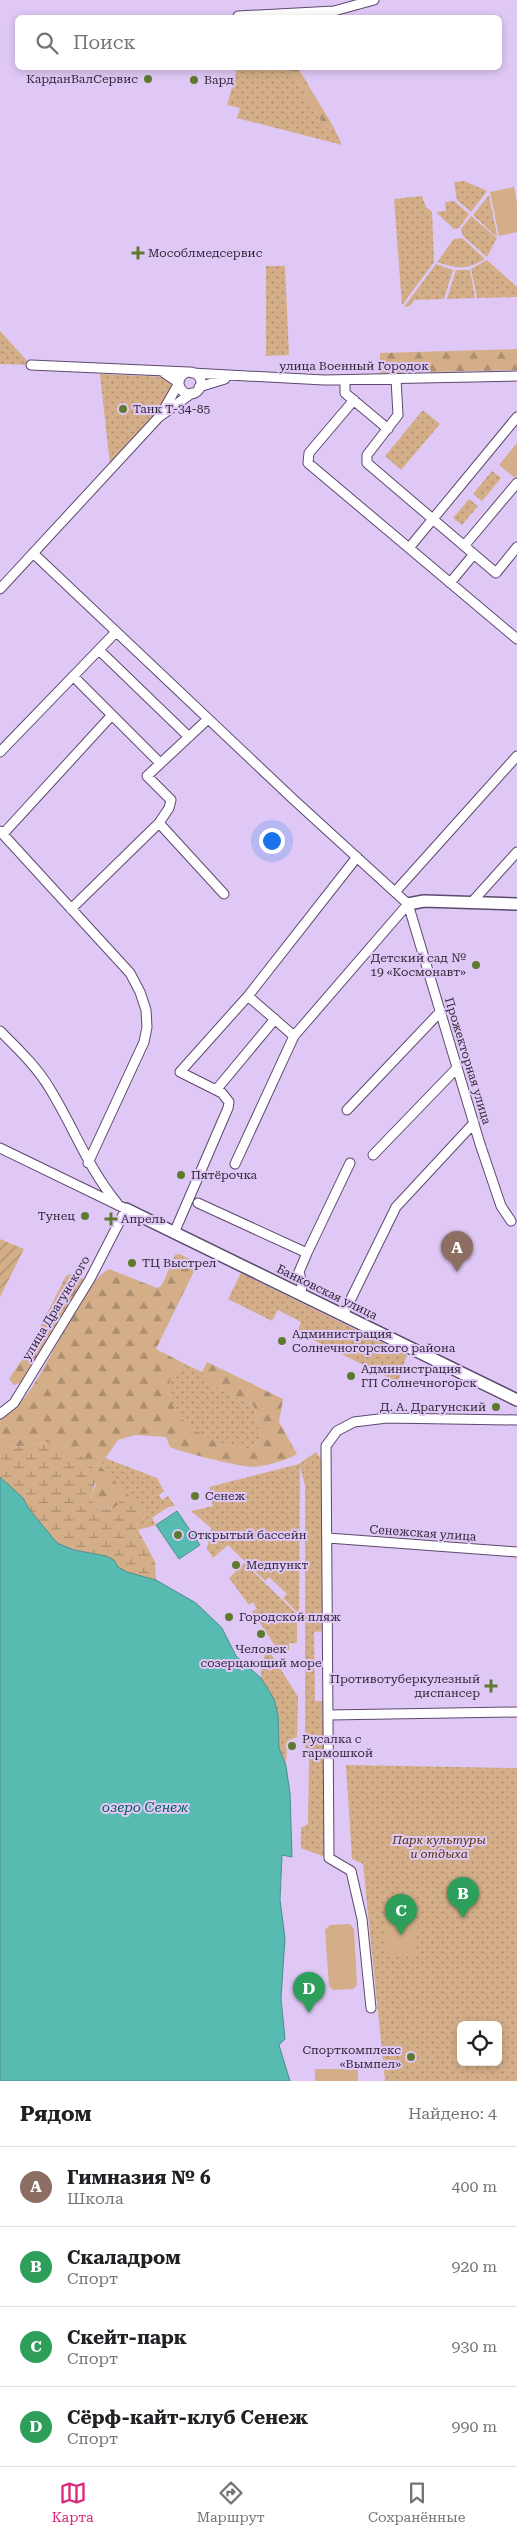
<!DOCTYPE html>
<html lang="ru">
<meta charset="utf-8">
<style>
body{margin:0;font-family:"Roboto Serif",serif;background:#f6f6f6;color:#202124}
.controls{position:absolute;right:15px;bottom:15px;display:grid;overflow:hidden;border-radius:8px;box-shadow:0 2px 8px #0003}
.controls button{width:45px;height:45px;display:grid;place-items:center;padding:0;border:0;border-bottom:1px solid #e0e0e0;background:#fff;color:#202124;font:25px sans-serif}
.you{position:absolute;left:271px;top:840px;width:18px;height:18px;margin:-12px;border:4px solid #fff;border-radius:50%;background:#1a73e8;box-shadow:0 0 0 8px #1a73e833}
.badge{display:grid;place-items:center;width:32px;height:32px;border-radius:50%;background:#db2777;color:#fff;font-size:16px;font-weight:700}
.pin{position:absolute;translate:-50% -41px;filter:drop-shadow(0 1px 2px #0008)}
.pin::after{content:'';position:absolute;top:26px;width:18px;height:15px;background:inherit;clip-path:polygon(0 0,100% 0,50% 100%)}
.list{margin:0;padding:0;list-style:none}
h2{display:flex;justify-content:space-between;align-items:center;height:65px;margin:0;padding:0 20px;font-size:21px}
h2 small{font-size:16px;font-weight:400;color:#757577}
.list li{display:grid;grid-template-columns:32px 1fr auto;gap:15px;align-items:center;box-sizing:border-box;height:80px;padding:0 20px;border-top:1px solid #e0e0e0}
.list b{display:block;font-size:19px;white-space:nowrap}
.list p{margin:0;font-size:16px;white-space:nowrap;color:#757577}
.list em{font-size:16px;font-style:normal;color:#757577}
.icon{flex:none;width:28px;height:28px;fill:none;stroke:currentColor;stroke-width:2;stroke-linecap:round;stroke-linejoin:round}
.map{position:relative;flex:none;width:517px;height:2081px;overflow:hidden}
.search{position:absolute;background:#fff;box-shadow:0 2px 8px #0003;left:15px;right:15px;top:15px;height:55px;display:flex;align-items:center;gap:12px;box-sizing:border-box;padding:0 18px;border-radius:8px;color:#757577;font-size:19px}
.sheet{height:385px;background:#fff}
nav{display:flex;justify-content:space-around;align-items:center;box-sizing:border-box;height:70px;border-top:1px solid #e0e0e0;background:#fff;font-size:14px;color:#757577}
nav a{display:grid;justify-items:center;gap:2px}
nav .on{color:#db2777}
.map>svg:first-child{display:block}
.grass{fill:url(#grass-dots);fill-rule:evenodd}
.forest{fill:url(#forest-firs)}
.wetland{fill:url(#wetland-marsh)}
.garden{fill:url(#garden-furrows)}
.pitch{fill:#d4ae88}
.water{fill:#57bbb2;stroke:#4b8f8d}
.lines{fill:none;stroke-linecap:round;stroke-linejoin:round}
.minor-casing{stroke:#5d496f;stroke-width:11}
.tertiary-casing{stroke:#5d496f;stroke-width:14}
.minor{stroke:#fff;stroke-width:9}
.tertiary{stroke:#fff;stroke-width:11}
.poi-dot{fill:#5d7a2f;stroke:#dfc8f5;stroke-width:2}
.labels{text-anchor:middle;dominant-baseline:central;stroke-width:4;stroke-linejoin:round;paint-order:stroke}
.poi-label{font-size:12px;fill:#302738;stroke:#dfc8f5;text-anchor:start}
.street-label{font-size:12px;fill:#302738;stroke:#dfc8f5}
.park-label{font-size:12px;font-style:italic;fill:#533102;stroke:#dfc8f5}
.water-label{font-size:14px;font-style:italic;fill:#005c56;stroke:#dfc8f5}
</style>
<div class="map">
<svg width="517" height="2081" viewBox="0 0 517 2081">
<defs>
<pattern id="grass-dots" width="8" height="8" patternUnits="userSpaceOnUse" patternTransform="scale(1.25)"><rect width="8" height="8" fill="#d4ae88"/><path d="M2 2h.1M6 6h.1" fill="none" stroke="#ac8e70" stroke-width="1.8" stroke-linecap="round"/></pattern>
<pattern id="forest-firs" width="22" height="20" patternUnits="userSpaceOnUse" patternTransform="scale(1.25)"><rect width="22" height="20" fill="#d4ae88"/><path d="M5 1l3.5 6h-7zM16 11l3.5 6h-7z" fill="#ac8e70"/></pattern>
<pattern id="wetland-marsh" width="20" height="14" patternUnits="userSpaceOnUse" patternTransform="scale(1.25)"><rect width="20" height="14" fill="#d4ae88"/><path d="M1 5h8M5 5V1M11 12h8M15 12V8" fill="none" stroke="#ac8e70"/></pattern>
<pattern id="garden-furrows" width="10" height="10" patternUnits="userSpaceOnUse" patternTransform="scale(1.25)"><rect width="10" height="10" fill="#d4ae88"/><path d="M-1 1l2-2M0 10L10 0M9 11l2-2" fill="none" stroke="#ac8e70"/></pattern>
</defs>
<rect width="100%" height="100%" fill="#dfc8f5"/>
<!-- grass -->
<path class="grass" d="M237,68H289L325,127L332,129L333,126L342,145L237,118L240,108L227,105Z
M464,181L487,191L471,212L457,200L454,182Z
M489,195L497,235L496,236L473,215Z
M422,196L426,207L432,212L434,262L402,305L394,199Z
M454,201L469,214L459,228L454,229L436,212L446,211L445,202Z
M471,216L497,238L487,257L463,236L461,229Z
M462,238L485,259C466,270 459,269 437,262L454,239Z
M487,260L517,287V297L477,298L471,269Z
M436,264L453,270L444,299L414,300L410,306L404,307Z
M266,266H285L289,355L266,356Z
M456,270H470L475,298L447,299Z
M0,331L31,365L0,364Z
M100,374L166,377L173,387C161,418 133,441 110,465Z
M423,410L440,424L401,470L385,456Z
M492,471L501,478L482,501L473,494Z
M469,499L478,506L462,525L453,518Z
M241,1273L407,1355L398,1382L297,1332L301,1322L278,1310L272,1321L228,1299Z
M187,1365L202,1372L215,1386L254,1406L261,1438L251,1448C214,1450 151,1415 174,1370Z
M316,1452L322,1460L323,1631L314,1632L315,1701H325V1857L301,1848V1828L308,1824L309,1756H314L313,1749L305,1748V1486L300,1466L299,1614L283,1598L287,1594L269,1577L265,1581L228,1545L213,1558L207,1549L211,1528L191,1511L213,1506L209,1487L299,1464Z
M105,1458L157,1478L164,1491L159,1495L162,1500L168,1496L175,1506L168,1507L152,1518L156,1525L138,1530L137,1521L143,1512L100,1466Z
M244,1563L297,1614V1643H289V1650H278L252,1611L257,1609L253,1602L249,1605L229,1578Z
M267,1647L298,1697L297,1737L287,1741L286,1766L279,1748L278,1715L274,1699L261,1678V1668Z
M346,1765L517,1768V2081H385L363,1864L352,1859ZM461,2025H498V2062H461Z"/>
<!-- forest -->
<path class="forest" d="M289,68H298L333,126L332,129L325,127Z
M517,349V370L380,373V353Z
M179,1254L198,1263L156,1349L187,1365L174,1370C151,1415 215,1450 251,1448L261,1438L254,1406L215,1386L202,1372L207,1362L283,1399L279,1422L297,1454C285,1461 266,1466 252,1467C241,1467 180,1452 170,1447L166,1437L135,1435L118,1440L100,1466L130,1497H121L118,1505L111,1510L95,1506L90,1499L96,1485L83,1457L54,1449L47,1442L28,1446L0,1447V1417C44,1402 66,1295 109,1269L157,1288L162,1285L175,1255Z
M71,1274L84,1279L23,1382L14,1385L9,1379L28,1351L66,1276Z"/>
<!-- wetland -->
<path class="wetland" d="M48,1442C58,1453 71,1449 83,1457C98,1467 97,1484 90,1499L95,1506L111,1510L118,1505L121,1497H130L143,1512L142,1517L137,1521L138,1530L155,1562L156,1580L127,1572L118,1567L114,1560L106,1556L74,1550L57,1543L29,1509L23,1498L0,1477V1447L28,1446Z"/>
<!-- garden -->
<path class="garden" d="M0,1239L24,1249L0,1297Z"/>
<!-- pitch -->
<path class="pitch" d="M514,187L517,203V232L499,236L490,192Z
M517,443V475L515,478L499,465Z
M386,1918L418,1920L416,1956L384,1955Z
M350,1924L354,1929L357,1985L353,1989L333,1990L329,1986L325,1930L330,1925Z
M315,2069H358V2081H315Z"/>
<!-- water -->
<path class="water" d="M0,1477L23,1498L29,1509L57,1543L74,1550L106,1556L114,1560L118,1567L127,1572L156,1580L196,1603L222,1628L236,1656L261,1678L274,1699L278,1715L279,1748L286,1766L290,1793L292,1857L282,1855L280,1900L285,1938L281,1998L285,2039L279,2045L290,2081H0Z
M177,1511L200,1545L179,1559L156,1525Z"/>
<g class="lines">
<!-- minor casing -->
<g class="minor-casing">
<path id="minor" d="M238,16L334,11L374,0
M31,365L188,372
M163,372L179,383L163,411
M179 383a11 11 0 1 1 22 0a11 11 0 1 1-22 0Z
M192,373L324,380L517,376
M396,379L398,415L367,455V463L496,573L517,547
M345,380V393L388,429
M199,387L225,379
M354,400L309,453L308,463L517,639
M464,546L517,483
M409,548L517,417
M33,553L293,799L408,904
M450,583L474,554
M0,589L159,417L192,393
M99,650L189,737
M73,676L160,763
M0,752L116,632
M159,823L224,894
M0,831L130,973L140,992L146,1010L147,1027L144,1042L88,1163
M3,834L112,715
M395,892L517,756
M472,902L517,852
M408,904L480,1144L501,1206L511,1221
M71,909L159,823L169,808L171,800L147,776L208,719
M248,996L294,1036
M0,1031C18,1049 37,1067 50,1089C74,1128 88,1168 117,1203
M216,1090L275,1019
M347,1110L440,1012
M0,1148L126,1209L90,1279L14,1403L0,1414
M373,1155L457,1068
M235,1164L294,1036L408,904
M198,1203L307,1253L299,1272L302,1283L301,1295
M174,1233L228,1108L229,1102L222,1093L180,1072L248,996L357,857
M307,1253L350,1163
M343,1315L396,1207L474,1123
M328,1538L517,1552
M329,1715L517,1712
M371,2008L362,1919L351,1871L329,1858L326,1446L337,1431L354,1422L387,1418L517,1420"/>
</g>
<!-- tertiary casing -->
<g class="tertiary-casing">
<path id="tertiary" d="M408,904L424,901L517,904
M126,1209L517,1400"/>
</g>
<!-- minor -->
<use href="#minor" class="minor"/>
<!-- tertiary -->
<use href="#tertiary" class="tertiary"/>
</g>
<!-- markers -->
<g class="poi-dot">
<circle cx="148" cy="79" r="5"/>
<circle cx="194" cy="80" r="5"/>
<path d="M135.5 245.5h5v5h5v5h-5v5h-5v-5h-5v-5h5z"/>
<circle cx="123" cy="409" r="5"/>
<circle cx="476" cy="965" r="5"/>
<circle cx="181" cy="1175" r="5"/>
<circle cx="85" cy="1216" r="5"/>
<path d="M108.5 1211.5h5v5h5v5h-5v5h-5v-5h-5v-5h5z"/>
<circle cx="132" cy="1263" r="5"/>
<circle cx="282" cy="1341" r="5"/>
<circle cx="351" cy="1376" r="5"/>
<circle cx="496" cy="1407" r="5"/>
<circle cx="195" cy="1496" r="5"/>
<circle cx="178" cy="1535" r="5"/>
<circle cx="236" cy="1565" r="5"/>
<circle cx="229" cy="1617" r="5"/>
<circle cx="261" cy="1634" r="5"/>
<path d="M488.5 1678.5h5v5h5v5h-5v5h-5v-5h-5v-5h5z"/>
<circle cx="292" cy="1746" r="5"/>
<circle cx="411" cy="2057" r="5"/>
</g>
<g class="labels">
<!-- poi labels -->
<g class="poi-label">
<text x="138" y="79" text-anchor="end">КарданВалСервис</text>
<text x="204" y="80">Вард</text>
<text x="148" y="253">Мособлмедсервис</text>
<text x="133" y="409">Танк Т-34-85</text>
<text x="466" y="958" text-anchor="end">Детский сад №<tspan x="466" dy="14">19 «Космонавт»</tspan></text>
<text x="191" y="1175">Пятёрочка</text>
<text x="75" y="1216" text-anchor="end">Тунец</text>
<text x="121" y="1219">Апрель</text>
<text x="142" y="1263">ТЦ Выстрел</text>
<text x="292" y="1334">Администрация<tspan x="292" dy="14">Солнечногорского района</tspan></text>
<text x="361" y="1369">Администрация<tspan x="361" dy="14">ГП Солнечногорск</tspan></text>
<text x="486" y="1407" text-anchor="end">Д. А. Драгунский</text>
<text x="205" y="1496">Сенеж</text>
<text x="188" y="1535">Открытый бассейн</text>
<text x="246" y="1565">Медпункт</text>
<text x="239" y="1617">Городской пляж</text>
<text x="261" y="1649" text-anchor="middle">Человек<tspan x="261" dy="14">созерцающий море</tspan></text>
<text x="480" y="1679" text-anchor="end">Противотуберкулезный<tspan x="480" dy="14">диспансер</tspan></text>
<text x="302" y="1739">Русалка с<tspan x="302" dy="14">гармошкой</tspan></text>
<text x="401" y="2050" text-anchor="end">Спорткомплекс<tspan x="401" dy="14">«Вымпел»</tspan></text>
</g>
<!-- street labels -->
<g class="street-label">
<text x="354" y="366">улица Военный Городок</text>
<text transform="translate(468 1061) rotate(73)">Прожекторная улица</text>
<text transform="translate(327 1292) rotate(26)">Банковская улица</text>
<text transform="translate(56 1308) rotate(-59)">улица Драгунского</text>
<text transform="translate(423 1533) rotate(4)">Сенежская улица</text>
</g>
<!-- park labels -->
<g class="park-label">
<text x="439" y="1840">Парк культуры<tspan x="439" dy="14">и отдыха</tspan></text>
</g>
<!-- water labels -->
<g class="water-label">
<text x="145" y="1807">озеро Сенеж</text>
</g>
</g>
</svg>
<div class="controls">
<button><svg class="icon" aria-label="locate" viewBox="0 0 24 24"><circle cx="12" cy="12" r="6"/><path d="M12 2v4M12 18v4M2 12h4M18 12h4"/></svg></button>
</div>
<div class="you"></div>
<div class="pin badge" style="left:457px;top:1272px;background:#8d6e63">A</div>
<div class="pin badge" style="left:463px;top:1918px;background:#2e9e5b">B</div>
<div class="pin badge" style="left:401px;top:1935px;background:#2e9e5b">C</div>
<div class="pin badge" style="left:309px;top:2013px;background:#2e9e5b">D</div>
<div class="search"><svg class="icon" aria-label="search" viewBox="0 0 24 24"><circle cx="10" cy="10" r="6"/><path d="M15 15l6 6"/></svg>Поиск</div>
</div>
<section class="sheet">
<h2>Рядом<small>Найдено: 4</small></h2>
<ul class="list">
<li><span class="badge" style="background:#8d6e63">A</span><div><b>Гимназия № 6</b><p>Школа</p></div><em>400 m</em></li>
<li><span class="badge" style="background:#2e9e5b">B</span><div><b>Скаладром</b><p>Спорт</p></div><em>920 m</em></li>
<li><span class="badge" style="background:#2e9e5b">C</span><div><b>Скейт-парк</b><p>Спорт</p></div><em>930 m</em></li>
<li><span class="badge" style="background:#2e9e5b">D</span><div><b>Сёрф-кайт-клуб Сенеж</b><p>Спорт</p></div><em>990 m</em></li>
</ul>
</section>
<nav>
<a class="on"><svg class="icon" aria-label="map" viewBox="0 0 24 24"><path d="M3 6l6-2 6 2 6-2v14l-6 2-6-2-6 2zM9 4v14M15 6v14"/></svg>Карта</a>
<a><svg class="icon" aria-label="directions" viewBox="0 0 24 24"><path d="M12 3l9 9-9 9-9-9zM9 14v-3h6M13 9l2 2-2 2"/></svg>Маршрут</a>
<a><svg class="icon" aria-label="saved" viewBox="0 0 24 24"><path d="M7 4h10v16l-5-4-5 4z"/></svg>Сохранённые</a>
</nav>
